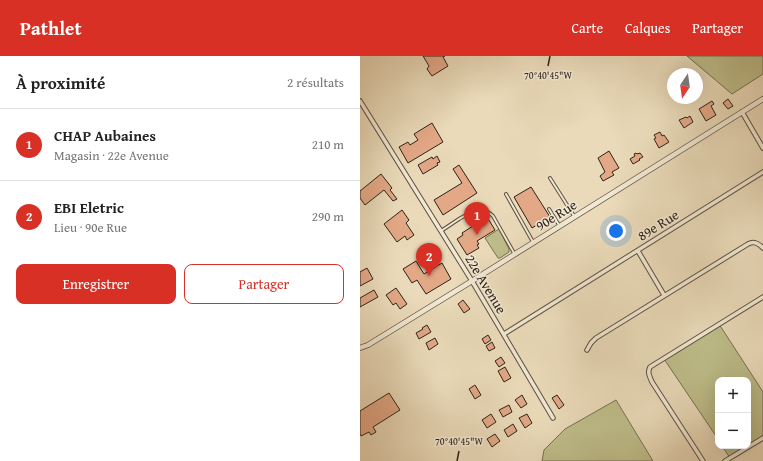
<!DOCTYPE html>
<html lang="fr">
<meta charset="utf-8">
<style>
body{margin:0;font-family:"Gentium Book Plus",serif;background:#f6f6f6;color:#222}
.controls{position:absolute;right:12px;bottom:12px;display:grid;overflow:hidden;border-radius:8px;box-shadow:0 4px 16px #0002}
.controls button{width:36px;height:36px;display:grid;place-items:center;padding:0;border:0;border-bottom:1px solid #e0e0e0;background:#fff;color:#222;font:20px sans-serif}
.compass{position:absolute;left:307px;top:12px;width:36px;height:36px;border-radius:50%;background:#fff;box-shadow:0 4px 16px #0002;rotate:193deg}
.you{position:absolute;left:256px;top:175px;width:14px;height:14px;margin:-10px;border:3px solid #fff;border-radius:50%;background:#1a73e8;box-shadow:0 0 0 6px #1a73e833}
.badge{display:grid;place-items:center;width:26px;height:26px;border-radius:50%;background:#d93025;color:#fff;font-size:13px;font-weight:700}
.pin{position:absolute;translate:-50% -33px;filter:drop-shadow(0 1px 2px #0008)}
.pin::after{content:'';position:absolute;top:21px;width:14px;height:12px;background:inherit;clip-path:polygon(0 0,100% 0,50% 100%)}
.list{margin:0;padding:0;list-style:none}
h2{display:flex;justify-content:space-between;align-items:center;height:52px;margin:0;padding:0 16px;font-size:17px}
h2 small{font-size:13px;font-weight:400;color:#767676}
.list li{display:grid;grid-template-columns:26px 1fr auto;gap:12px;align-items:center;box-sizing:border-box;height:72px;padding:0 16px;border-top:1px solid #e0e0e0}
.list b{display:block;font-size:15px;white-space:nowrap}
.list p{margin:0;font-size:13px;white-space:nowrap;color:#767676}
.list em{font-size:13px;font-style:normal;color:#767676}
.actions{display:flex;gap:8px;padding:12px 16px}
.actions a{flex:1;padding:9px 0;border:1px solid #d93025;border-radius:8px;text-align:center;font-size:14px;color:#d93025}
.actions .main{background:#d93025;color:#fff}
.map{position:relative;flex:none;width:403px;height:405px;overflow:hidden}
header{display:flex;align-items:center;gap:24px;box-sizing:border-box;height:56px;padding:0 20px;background:#d93025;color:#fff}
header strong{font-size:19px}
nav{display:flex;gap:22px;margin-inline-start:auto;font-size:14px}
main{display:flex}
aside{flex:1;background:#fff}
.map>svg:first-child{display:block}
.green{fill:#bebd8a;stroke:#767052}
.building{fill:#e3a886;stroke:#2d231a}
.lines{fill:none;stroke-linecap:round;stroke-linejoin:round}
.service-casing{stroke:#5c5142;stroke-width:4}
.minor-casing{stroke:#5c5142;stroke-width:5.5}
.tertiary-casing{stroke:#5c5142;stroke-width:6}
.service{stroke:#f1e7d2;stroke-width:2}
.minor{stroke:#f1e7d2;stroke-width:3.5}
.tertiary{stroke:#f1e7d2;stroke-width:4.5}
.ticks{fill:none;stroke:#2d231a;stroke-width:1.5}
.labels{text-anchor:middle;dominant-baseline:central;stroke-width:3;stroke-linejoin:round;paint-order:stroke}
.street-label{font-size:14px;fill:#2d231a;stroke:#f1e7d2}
.ticks-label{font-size:10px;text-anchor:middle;fill:#2d231a;stroke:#f1e7d2;stroke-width:3;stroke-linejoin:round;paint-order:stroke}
</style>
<header>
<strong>Pathlet</strong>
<nav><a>Carte</a><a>Calques</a><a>Partager</a></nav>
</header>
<main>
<aside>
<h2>À proximité<small>2 résultats</small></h2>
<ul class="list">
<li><span class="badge">1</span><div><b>CHAP Aubaines</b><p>Magasin · 22e Avenue</p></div><em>210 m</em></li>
<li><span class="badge">2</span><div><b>EBI Eletric</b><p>Lieu · 90e Rue</p></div><em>290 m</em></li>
</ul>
<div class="actions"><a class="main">Enregistrer</a><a>Partager</a></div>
</aside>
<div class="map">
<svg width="403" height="405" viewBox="0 0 403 405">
<rect width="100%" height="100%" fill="#eadab9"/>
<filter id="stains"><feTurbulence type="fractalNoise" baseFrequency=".005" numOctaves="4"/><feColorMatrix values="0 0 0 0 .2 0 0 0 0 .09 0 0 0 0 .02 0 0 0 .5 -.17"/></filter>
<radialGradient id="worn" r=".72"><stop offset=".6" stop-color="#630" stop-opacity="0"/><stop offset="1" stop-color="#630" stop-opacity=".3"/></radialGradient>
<!-- green -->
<path class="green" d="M327,0H403V18L372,38Z
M139,173L149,193V196L140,202H138L125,182Z
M359,268L403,336V382L370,402L362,390H388V324H358V383L304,303Z
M256,344L293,405H182L184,394L205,373Z"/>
<!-- building -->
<path class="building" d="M63,0H85L83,1L88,10L72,20L67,13L69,10Z
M368,43L373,50L368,53L363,47Z
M352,45L354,48L351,50L356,59L346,65L339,53Z
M330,60L333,66L324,72L319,64L326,61L327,62Z
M72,67L83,86L48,107L39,91L48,86L50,89L58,84L54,78Z
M300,76L302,80L304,79L309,86L299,92L294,83L296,82L294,79Z
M249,95L259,112L252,116L254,119L243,125L240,120L245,116L238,102Z
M276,97L277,98L280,97L283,101L279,103L280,104L273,108L270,103L275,100L274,98Z
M77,100L80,106L77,107L78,109L63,118L58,109L72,101L73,103Z
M99,109L117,137L83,159L74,144L102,127L93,113Z
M21,118L32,132L30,134L37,143L33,145L24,134L5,149L0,142V135Z
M171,131L190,161L172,172L154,141Z
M42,154L49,164L46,167L54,179L47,184L45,180L37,186L24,168Z
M127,161L135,174L117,185L119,188L117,189L119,192L107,199L97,183L103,179L102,177L113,170L109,163L111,162L114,168Z
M56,205L64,218L82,207L91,223L66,238L57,224L52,227L43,213Z
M7,212L13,223L0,230V216Z
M36,232L47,248L40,253L36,247L33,249L26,239Z
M14,234L18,241L0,251V242Z
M103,244L110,253L104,257L98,248Z
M67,269L71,276L59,283L56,277L63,273L62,272Z
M128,279L131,284L125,288L122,283Z
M75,282L78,288L69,294L66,287Z
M132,286L135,292L129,295L126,290Z
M141,301L145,307L139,311L135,305Z
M145,311L151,322L144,326L138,315Z
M115,329L121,339L115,343L109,333Z
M29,337L40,354L13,371L16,376L11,379L9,376L1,380L0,378V355Z
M162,339L167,348L161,352L155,344Z
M197,339L204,349L199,353L192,342Z
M149,349L152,356L143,361L139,354Z
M131,358L136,366L127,372L122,364Z
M167,358L172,367L165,372L159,362Z
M153,368L157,375L148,381L144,374Z
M135,378L140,385L132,391L127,383Z"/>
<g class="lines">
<!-- service casing -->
<g class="service-casing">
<path id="service" d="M190,122L214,160
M146,138L173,186
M189,153L199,169
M81,175C87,171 93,167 99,163C111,156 122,149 133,160L154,197"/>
</g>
<!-- minor casing -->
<g class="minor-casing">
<path id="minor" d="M0,45L112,225L193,362
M382,56L403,92
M278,195L304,239
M144,278L403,116
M227,294L231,287L236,282L388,188C394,185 398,187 403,192
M343,405L292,326C290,321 287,317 290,311L403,241
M365,405L403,382"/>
</g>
<!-- tertiary casing -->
<g class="tertiary-casing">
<path id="tertiary" d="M0,292L8,289L112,225L403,43"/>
</g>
<!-- service -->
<use href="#service" class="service"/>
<!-- minor -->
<use href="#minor" class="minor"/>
<!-- tertiary -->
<use href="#tertiary" class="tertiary"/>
</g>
<!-- ticks -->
<path class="ticks" d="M188,10L190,0M97,405L99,395"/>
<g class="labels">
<!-- street labels -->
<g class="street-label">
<text transform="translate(196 159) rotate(-32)">90e Rue</text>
<text transform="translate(298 169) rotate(-32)">89e Rue</text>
<text transform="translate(126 228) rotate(59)">22e Avenue</text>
</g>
</g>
<g class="ticks-label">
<text x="188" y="23">70°40'45"W</text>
<text x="99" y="389">70°40'45"W</text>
</g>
<rect width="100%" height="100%" filter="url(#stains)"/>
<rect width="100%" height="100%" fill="url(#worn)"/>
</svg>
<div class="controls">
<button>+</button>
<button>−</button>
</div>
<svg class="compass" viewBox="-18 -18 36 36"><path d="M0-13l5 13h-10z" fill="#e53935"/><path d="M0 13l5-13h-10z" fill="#767676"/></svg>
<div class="you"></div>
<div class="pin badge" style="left:117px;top:179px">1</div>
<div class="pin badge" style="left:69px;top:220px">2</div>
</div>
</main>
